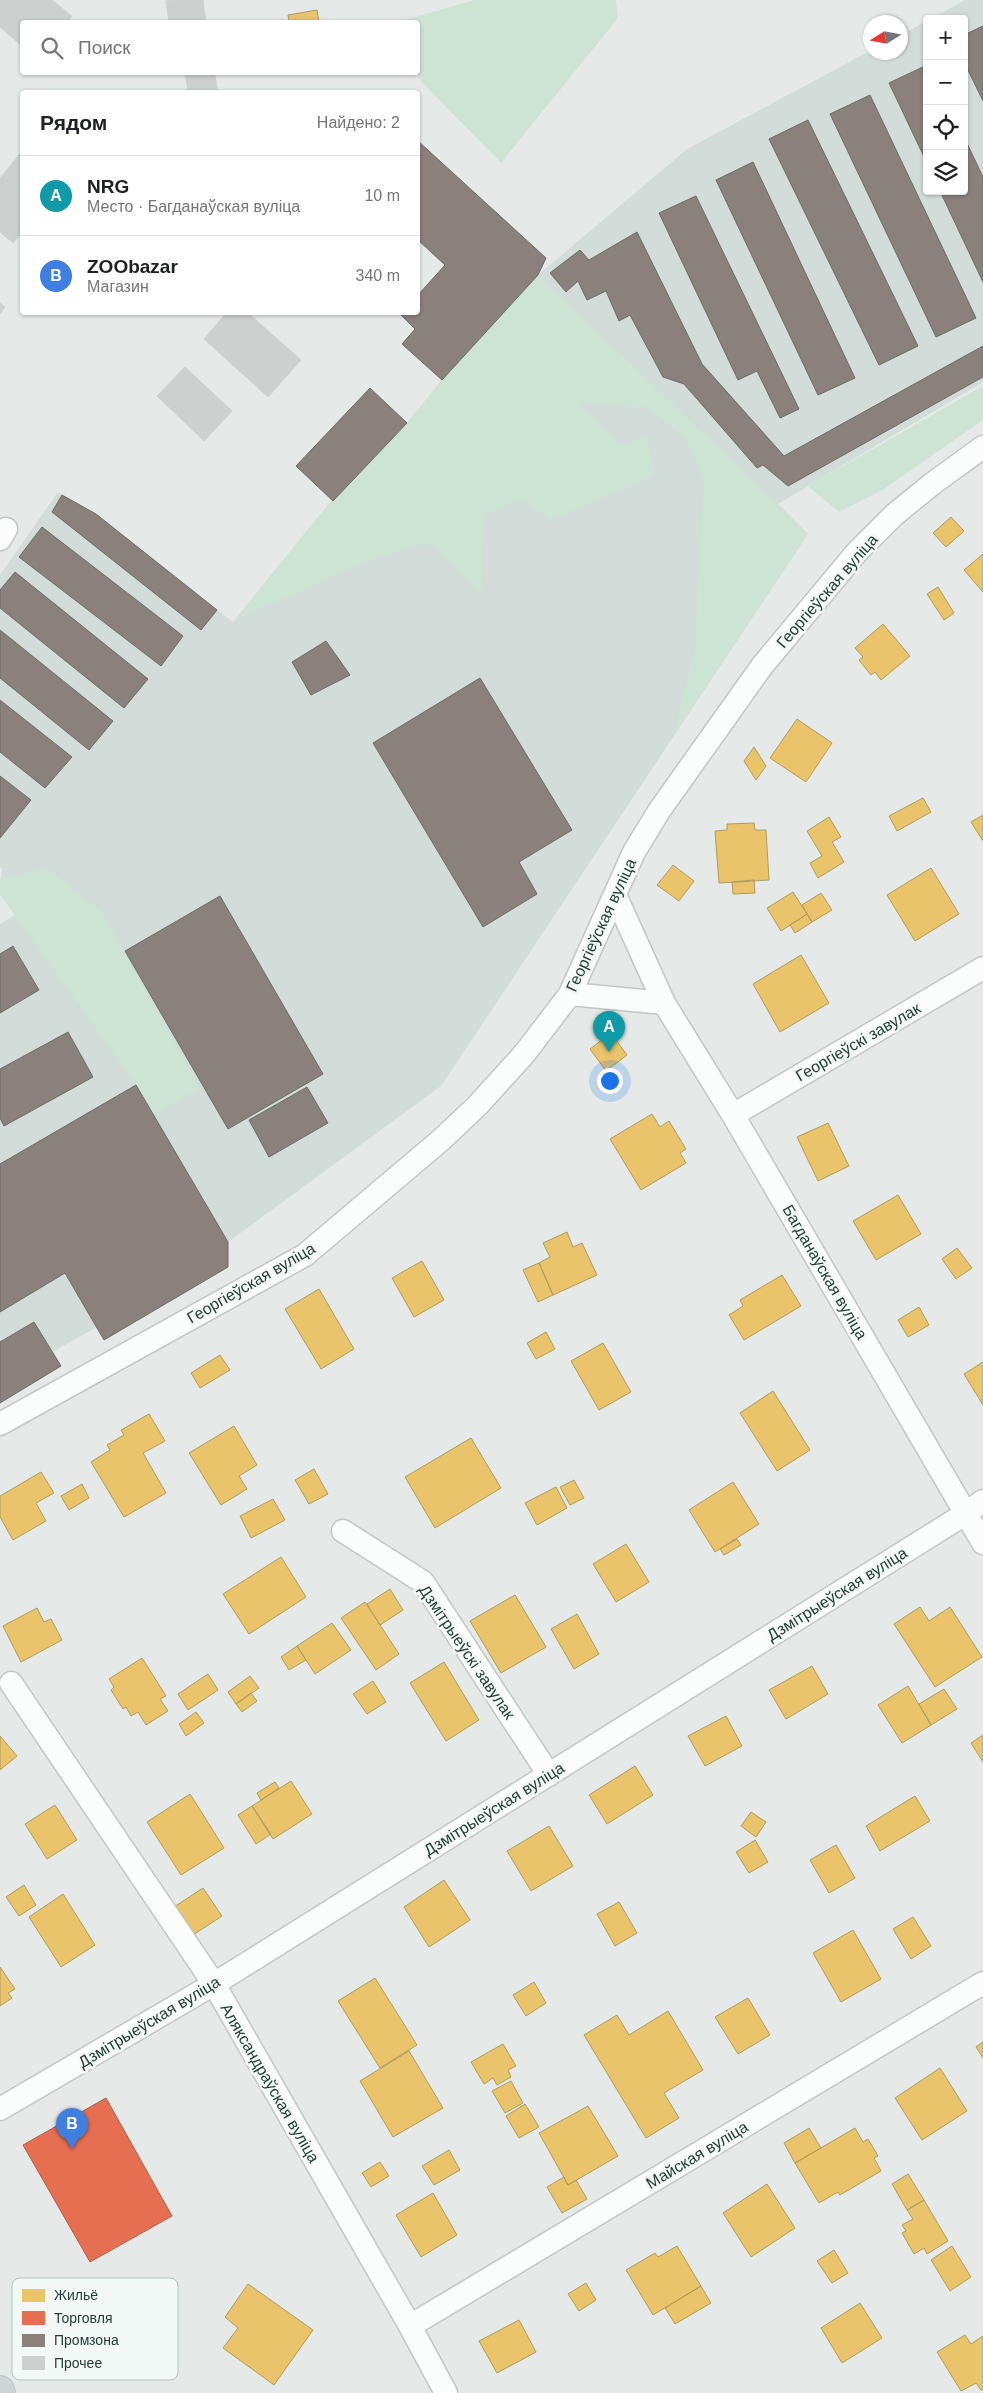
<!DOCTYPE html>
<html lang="ru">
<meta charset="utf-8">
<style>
body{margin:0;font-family:Arial,sans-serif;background:#f2f2f2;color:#202124}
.controls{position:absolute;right:15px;top:15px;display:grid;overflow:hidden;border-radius:5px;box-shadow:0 1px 4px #0004}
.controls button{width:45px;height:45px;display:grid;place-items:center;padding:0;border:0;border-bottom:1px solid #e0e0e0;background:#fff;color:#202124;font:25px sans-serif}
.compass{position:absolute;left:863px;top:15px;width:45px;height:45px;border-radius:50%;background:#fff;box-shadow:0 1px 4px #0004;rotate:259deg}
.you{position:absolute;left:609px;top:1080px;width:18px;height:18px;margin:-12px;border:4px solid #fff;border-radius:50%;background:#1a73e8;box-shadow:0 0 0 8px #1a73e833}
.badge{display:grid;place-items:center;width:32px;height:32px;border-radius:50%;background:#7c3aed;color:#fff;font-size:16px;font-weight:700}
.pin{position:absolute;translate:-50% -41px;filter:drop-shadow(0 1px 2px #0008)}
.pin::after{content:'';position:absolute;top:26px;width:18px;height:15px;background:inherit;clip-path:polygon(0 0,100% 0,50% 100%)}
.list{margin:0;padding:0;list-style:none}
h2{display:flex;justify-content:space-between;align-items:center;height:65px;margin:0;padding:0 20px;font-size:21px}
h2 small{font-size:16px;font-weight:400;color:#757577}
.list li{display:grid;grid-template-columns:32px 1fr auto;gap:15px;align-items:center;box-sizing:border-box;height:80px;padding:0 20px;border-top:1px solid #e0e0e0}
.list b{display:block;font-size:19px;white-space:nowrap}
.list p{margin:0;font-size:16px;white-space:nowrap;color:#757577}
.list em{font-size:16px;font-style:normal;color:#757577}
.icon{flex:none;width:28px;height:28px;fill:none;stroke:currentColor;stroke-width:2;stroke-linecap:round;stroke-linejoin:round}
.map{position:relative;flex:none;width:983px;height:2393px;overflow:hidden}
.search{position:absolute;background:#fff;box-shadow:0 1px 4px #0004;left:20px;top:20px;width:400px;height:55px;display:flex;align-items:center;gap:12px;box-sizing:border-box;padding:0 18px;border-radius:5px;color:#757577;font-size:19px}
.panel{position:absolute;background:#fff;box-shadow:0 1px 4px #0004;left:20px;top:90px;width:400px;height:225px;border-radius:5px}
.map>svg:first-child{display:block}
.built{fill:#d2dcd8}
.green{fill:#cde4d4}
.homes{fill:#e9c46a;stroke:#ad9c5b}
.shops{fill:#e76f51;stroke:#ac6149}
.industry{fill:#8a817c;stroke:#6a6d67}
.building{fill:#ccd1cf;stroke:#cdd3d1}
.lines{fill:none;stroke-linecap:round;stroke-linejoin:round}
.minor-casing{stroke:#c2c7c5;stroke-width:25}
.major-casing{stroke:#bcc6c4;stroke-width:30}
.minor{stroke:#fbfcfc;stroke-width:22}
.major{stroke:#cdd6d4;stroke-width:28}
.labels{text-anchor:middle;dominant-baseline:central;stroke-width:5;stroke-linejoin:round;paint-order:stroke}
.street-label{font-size:16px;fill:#213f37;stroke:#f3f9f6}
.key{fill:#f3f9f6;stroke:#b4c1bd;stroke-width:1}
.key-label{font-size:14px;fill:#213f37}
</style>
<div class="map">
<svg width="983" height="2393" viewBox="0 0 983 2393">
<rect width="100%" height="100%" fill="#e5eae8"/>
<!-- built -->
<path class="built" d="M965,0H983V382L778,504L808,534L441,1086L228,1242V1267L104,1340L97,1327L52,1352L61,1366L0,1403V924L15,915L0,894L2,869L0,867V575L58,492L96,514L233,622L332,500L407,423L442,380L538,275L687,149L870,51V52H900L901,35L927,21V191H964V19H930Z"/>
<!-- green -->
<path class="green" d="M474,0H616L618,18L501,163L418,78V22H406L405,20Z
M538,275L808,534L674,735L695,649L704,479L684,437L647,407L577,403L619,445L647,436L655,476L550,520L523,499L485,514L481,592L431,542L368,561L235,620L322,512L407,423L442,380Z
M983,386V420L884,489L839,512L808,486Z
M47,868L102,912L200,1088L155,1114L136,1085L0,894V879Z"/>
<!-- homes -->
<path class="homes" d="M317,10L319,22H289L288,15Z
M951,517L964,531L946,547L933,533Z
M983,554V592L964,570Z
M938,587L954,613L944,620L927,594Z
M883,624L910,656L881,680L875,672L871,675L859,660L863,657L855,648Z
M797,719L832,743L806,782L770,758Z
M754,747L766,766L756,780L744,761Z
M923,798L931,812L897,831L889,816Z
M983,815V841L971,822Z
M829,817L841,837L832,842L844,862L818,878L810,863L822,856L807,831Z
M754,823L755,830H766L769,880L719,883L715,831L727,830V824Z
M673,865L694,881L679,901L657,885Z
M931,868L959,914L915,941L887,895Z
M754,880L755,893L733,894L732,882Z
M793,892L807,914L781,931L767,908Z
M821,893L832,910L812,922L802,905Z
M807,914L812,922L795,933L790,925Z
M801,955L829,1003L780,1032L753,984Z
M611,1033L627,1055L606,1071L590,1049Z
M652,1114L660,1127L669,1121L686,1149L680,1153L686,1163L641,1190L610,1139Z
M828,1123L849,1166L818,1181L797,1137Z
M898,1195L921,1234L876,1260L853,1221Z
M567,1232L573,1247L582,1243L597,1275L553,1295L539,1263L550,1257L543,1243Z
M957,1248L972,1268L956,1279L942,1259Z
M422,1261L444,1300L414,1317L392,1278Z
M539,1263L553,1295L538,1302L523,1270Z
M782,1275L801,1306L744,1340L729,1315L743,1306L740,1300Z
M319,1289L354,1349L321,1369L285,1309Z
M919,1307L929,1325L908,1337L898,1320Z
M546,1332L555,1349L536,1359L527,1343Z
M603,1343L631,1392L599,1410L571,1361Z
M220,1355L230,1370L200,1388L191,1373Z
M983,1362V1405L964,1374Z
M773,1391L810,1450L777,1471L740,1413Z
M149,1414L165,1441L143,1453L166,1493L124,1517L91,1462L110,1450L107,1445L124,1435L121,1430Z
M234,1426L257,1465L239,1476L247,1489L221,1505L189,1453Z
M471,1438L501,1488L435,1528L405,1477Z
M314,1469L328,1494L309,1504L295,1480Z
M41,1472L54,1493L36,1503L46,1521L13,1540L0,1517V1496Z
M574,1480L584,1498L570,1505L560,1487Z
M733,1482L759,1524L715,1552L689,1510Z
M82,1484L89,1498L69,1510L61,1496Z
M556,1487L567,1508L537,1525L525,1503Z
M273,1499L285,1520L251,1538L240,1516Z
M737,1539L741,1545L724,1555L720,1549Z
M626,1544L649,1582L616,1602L593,1564Z
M281,1557L306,1597L249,1634L223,1594Z
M390,1589L403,1610L380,1625L367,1604Z
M515,1595L546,1647L501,1673L470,1621Z
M365,1602L399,1654L376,1670L341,1618Z
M920,1607L929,1621L950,1607L982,1657L935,1687L894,1624Z
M37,1608L44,1622L51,1619L62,1640L21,1662L3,1626Z
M577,1614L599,1654L574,1669L551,1629Z
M332,1623L351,1650L315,1674L297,1646Z
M297,1646L306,1660L289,1670L281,1657Z
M142,1658L166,1696L160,1699L168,1711L146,1725L138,1712L131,1716L126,1707L123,1709L111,1690L114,1687L109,1679Z
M444,1662L479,1720L446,1741L410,1683Z
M812,1666L828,1694L786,1719L769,1690Z
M208,1674L218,1690L188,1710L178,1694Z
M250,1676L259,1688L236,1704L228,1692Z
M373,1681L386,1702L367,1714L353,1694Z
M908,1686L931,1725L902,1743L878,1705Z
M944,1689L957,1709L931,1725L919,1704Z
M251,1693L257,1701L242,1712L236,1704Z
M196,1712L204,1723L186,1736L179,1724Z
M726,1716L742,1746L705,1766L688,1736Z
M983,1735V1762L971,1743Z
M0,1736L17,1756L0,1770Z
M635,1766L653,1795L607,1824L589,1795Z
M291,1781L312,1814L273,1839L252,1806Z
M275,1782L279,1788L261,1800L257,1793Z
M190,1794L224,1848L181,1875L147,1822Z
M915,1796L930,1821L880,1851L866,1826Z
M55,1805L77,1840L47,1859L25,1824Z
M252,1806L271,1834L256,1844L238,1815Z
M751,1812L766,1822L756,1837L741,1826Z
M549,1826L573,1866L531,1891L507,1851Z
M755,1840L768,1862L749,1873L736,1852Z
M836,1845L855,1878L829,1893L810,1860Z
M444,1880L470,1920L429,1947L404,1907Z
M24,1885L36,1905L19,1916L6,1897Z
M203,1888L222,1916L193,1935L174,1907Z
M63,1894L95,1945L61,1967L29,1917Z
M619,1902L637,1933L615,1946L597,1914Z
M913,1917L931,1946L911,1959L893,1929Z
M853,1930L881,1979L841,2002L813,1953Z
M0,1967L15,1989L8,1993L12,1998L0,2006Z
M375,1978L417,2045L380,2068L338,2001Z
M534,1982L546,2003L526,2016L513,1995Z
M748,1998L770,2035L738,2054L715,2017Z
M668,2011L703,2070L664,2093L679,2118L646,2138L584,2035L617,2015L629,2035Z
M983,2042V2058L976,2047Z
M503,2044L516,2066L508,2070L511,2077L497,2085L493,2078L484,2084L471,2062Z
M409,2051L443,2108L393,2137L360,2081Z
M940,2068L967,2111L922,2140L895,2098Z
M511,2081L523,2103L505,2113L492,2091Z
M525,2104L539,2127L519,2138L506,2116Z
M588,2106L618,2156L568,2185L539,2133Z
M809,2128L821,2148L795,2163L784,2143Z
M855,2128L863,2142L868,2139L878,2156L874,2158L881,2171L840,2195L838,2192L819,2203L795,2163Z
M449,2150L460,2170L434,2185L422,2166Z
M380,2162L389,2176L371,2187L362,2173Z
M908,2174L924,2200L907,2210L892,2184Z
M564,2177L568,2185L576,2180L587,2199L562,2213L547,2187Z
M767,2184L795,2228L751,2257L723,2213Z
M433,2193L457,2235L421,2257L396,2215Z
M924,2200L948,2241L927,2254L924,2248L914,2254L902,2233L906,2231L902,2225L913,2219L907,2210Z
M677,2246L701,2286L653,2315L626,2270L655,2253L658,2257Z
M952,2246L971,2277L950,2291L931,2260Z
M834,2250L848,2273L832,2283L817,2261Z
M586,2283L596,2300L579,2311L568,2294Z
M248,2284L313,2330L274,2385L223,2348L238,2328L225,2317Z
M701,2286L711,2303L675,2324L665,2308Z
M860,2303L882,2338L842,2363L821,2328Z
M519,2320L536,2352L497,2373L479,2341Z
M965,2335L971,2344L983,2336V2389L981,2390L976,2383L961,2391L937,2352Z"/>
<!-- shops -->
<path class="shops" d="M106,2098L172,2216L90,2262L23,2145Z"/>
<!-- industry -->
<path class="industry" d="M983,26V101L964,62V35Z
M927,65V163L889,83Z
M870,95L976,318L936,337L830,114Z
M808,120L918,346L879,365L769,139Z
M964,137L983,177V282L940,191H964Z
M418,141L546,258L538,275L442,380L402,344L415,329L400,314L418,312V295L445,265L418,240Z
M753,162L855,378L818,395L716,180Z
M696,196L799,409L780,418L757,371L738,380L659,213Z
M637,232L702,364L784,456L983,346V377L788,486L763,465L757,468L684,384L663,377L630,315L619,321L606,291L587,300L578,281L566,292L550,273L580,250L589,260Z
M370,388L407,423L333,501L296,466Z
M62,495L96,514L217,610L201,630L52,512Z
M42,527L183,636L161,666L19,557Z
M15,572L148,679L124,708L0,608V590Z
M0,630L113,721L89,750L0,678Z
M326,641L350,675L311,695L292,662Z
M480,678L572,830L519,862L537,894L483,927L373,743Z
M0,700L72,757L45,788L0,752Z
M0,776L31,800L0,838Z
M220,896L323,1074L228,1129L125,951Z
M13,946L39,990L0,1013V954Z
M68,1032L93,1077L4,1126L0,1118V1069Z
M136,1085L228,1242V1267L104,1340L65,1273L0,1312V1164Z
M307,1087L328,1123L269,1157L249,1120Z
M34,1322L61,1366L0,1403V1342Z"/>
<!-- building -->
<path class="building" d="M0,0H52L72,16L67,22H22V46L0,27Z
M174,0H203L206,22H169L166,1Z
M185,72H214L218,92H188Z
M22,151V232L13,243L0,232V178Z
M0,303L5,307L0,314Z
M227,312H247L301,360L268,397L204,339Z
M185,367L232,411L204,441L157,396Z"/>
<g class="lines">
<!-- minor casing -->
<g class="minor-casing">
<path id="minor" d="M0,539L6,529
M616,897L664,1003L733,1115L983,1543
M570,994L664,1003
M733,1115L983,968
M0,1424L305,1255L441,1140L478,1105L525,1053L570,994L634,852L659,811L762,666L857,552L894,515L932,484L983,447
M343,1531L423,1582L549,1775
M11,1683L214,1984L410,2326L446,2393
M0,2109L214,1984L965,1514L983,1501
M410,2326L983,1983"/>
</g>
<!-- major casing -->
<g class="major-casing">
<path id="major" d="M0,2390L1,2393"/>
</g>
<!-- minor -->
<use href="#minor" class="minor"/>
<!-- major -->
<use href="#major" class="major"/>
</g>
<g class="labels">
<!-- street labels -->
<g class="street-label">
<text transform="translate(827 591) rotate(-49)">Георгіеўская вуліца</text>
<text transform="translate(601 925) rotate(-65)">Георгіеўская вуліца</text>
<text transform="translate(858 1042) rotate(-30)">Георгіеўскі завулак</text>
<text transform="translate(825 1272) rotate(60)">Багданаўская вуліца</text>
<text transform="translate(251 1283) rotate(-30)">Георгіеўская вуліца</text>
<text transform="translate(837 1594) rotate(-32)">Дзмітрыеўская вуліца</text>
<text transform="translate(467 1652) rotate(56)">Дзмітрыеўскі завулак</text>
<text transform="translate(494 1809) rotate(-32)">Дзмітрыеўская вуліца</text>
<text transform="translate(149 2022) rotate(-31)">Дзмітрыеўская вуліца</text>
<text transform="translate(270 2083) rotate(60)">Аляксандраўская вуліца</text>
<text transform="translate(697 2155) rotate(-31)">Майская вуліца</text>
</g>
</g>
<!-- legend -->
<rect x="12" y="2278" width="166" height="102" rx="8" class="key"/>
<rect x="22" y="2289" width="23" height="13" fill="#e9c46a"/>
<rect x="22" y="2311" width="23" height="14" fill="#e76f51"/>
<rect x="22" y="2334" width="23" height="13" fill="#8a817c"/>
<rect x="22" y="2356" width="23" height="14" fill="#ccd1cf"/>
<g class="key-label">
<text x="54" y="2300">Жильё</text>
<text x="54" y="2323">Торговля</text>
<text x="54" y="2345">Промзона</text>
<text x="54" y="2368">Прочее</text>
</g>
</svg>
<div class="controls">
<button>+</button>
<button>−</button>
<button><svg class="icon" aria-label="locate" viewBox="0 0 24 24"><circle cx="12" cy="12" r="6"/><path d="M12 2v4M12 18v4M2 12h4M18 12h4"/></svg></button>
<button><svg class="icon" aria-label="layers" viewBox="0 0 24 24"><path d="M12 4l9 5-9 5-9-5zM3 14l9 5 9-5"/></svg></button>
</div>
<svg class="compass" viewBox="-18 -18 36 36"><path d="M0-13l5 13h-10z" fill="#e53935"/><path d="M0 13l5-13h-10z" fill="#757577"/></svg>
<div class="you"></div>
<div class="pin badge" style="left:609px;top:1052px;background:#0f9aa8">A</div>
<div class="pin badge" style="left:72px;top:2149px;background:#3f7fe0">B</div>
<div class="search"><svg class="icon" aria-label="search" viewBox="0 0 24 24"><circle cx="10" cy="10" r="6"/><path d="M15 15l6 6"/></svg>Поиск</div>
<section class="panel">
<h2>Рядом<small>Найдено: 2</small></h2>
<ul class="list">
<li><span class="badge" style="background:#0f9aa8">A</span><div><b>NRG</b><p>Место · Багданаўская вуліца</p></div><em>10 m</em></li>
<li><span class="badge" style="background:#3f7fe0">B</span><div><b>ZOObazar</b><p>Магазин</p></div><em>340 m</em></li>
</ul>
</section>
</div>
